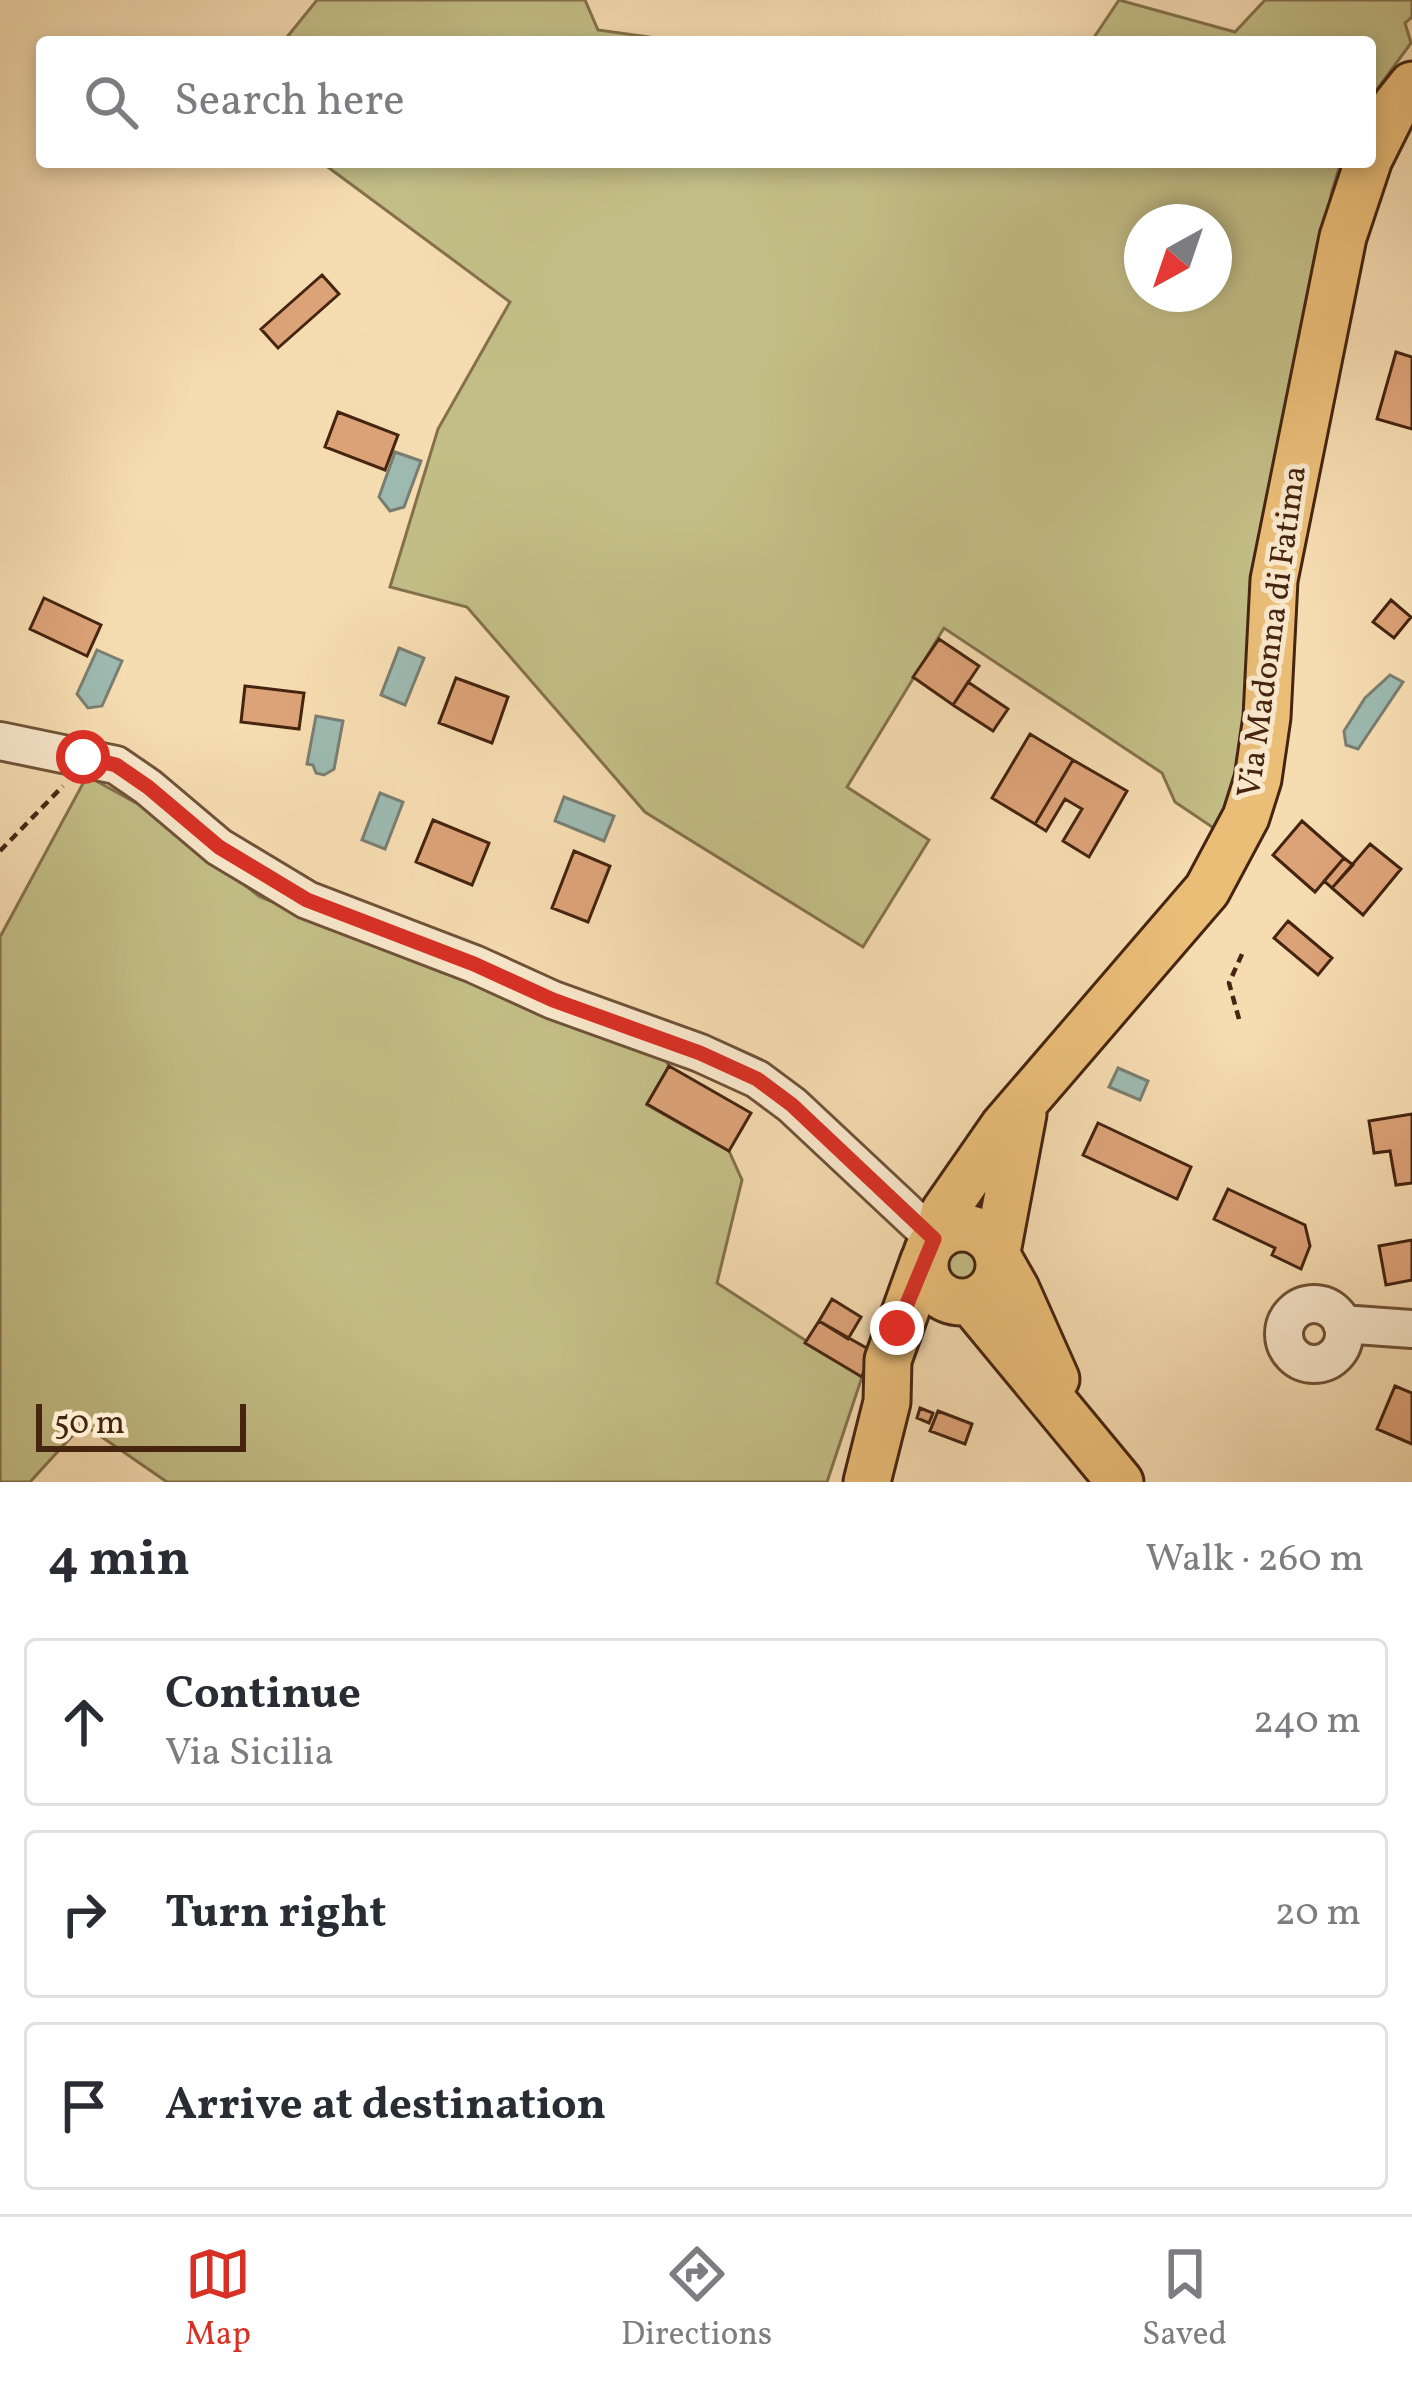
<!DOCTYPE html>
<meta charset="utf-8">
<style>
body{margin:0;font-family:Vollkorn,serif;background:#f7f7f7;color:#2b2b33}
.compass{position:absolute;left:1124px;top:204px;width:108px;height:108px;border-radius:50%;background:#fff;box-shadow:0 6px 18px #0003;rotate:220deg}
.scale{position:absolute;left:36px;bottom:30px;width:210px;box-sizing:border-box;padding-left:12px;border:6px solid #452410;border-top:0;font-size:33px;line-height:42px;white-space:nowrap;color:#452410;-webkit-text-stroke:9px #f9e8cc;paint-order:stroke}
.stop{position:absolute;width:36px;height:36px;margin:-27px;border:9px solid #d93025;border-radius:50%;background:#fff}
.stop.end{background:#d93025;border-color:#fff;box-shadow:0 3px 12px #0008}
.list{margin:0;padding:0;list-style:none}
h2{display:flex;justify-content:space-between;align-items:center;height:156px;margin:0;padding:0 48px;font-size:51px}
h2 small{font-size:39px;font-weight:400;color:#7c7c81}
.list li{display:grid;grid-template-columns:78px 1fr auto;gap:36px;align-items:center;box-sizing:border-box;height:168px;margin:0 24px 24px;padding:0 24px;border:3px solid #e1e1e2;border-radius:12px}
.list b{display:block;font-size:45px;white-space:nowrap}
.list p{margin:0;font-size:39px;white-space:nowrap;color:#7c7c81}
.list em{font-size:39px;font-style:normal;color:#7c7c81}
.icon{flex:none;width:66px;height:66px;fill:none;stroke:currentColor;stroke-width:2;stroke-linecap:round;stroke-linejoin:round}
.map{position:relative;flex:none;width:1412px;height:1482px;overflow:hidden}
.search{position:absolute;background:#fff;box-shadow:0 6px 18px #0003;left:36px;right:36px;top:36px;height:132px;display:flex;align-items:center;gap:30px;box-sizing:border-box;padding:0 42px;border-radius:12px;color:#7c7c81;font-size:45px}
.sheet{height:732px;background:#fff}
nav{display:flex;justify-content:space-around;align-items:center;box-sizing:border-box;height:168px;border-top:3px solid #e1e1e2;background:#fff;font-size:33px;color:#7c7c81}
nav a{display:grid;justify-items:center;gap:6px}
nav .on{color:#d93025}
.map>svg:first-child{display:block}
.green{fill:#c3be87;stroke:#84714c;stroke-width:3;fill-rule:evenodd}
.water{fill:#9dbab1;stroke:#7a7e71;stroke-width:3}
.building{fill:#dda378;stroke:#452410;stroke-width:3}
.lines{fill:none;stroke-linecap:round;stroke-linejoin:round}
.minor-casing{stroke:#715238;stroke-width:42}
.major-casing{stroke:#452410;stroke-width:51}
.path{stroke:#452410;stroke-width:4.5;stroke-dasharray:9 6;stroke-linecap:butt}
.minor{stroke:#f9e8cc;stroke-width:36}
.major{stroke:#ebbe78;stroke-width:45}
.route{stroke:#d93025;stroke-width:15}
.labels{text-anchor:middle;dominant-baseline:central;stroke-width:10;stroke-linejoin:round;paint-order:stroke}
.street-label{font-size:33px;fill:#452410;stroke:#f9e8cc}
</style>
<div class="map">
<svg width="1412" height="1482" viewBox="0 0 1412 1482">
<rect width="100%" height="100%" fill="#f6dcb1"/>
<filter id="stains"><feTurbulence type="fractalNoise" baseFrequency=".00167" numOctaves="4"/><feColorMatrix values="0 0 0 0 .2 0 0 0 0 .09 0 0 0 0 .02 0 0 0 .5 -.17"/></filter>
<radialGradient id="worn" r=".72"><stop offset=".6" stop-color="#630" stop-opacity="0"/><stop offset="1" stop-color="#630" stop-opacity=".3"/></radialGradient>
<!-- green -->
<path class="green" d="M317,0H585L598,30L685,42H283Z
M1119,0L1235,32L1265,0H1412V17L1405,23L1411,43L1370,99V42H1091Z
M321,162H1341L1332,191L1254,565L1243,765L1221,833L1175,802L1162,773L944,628L847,787L929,840L863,947L645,812L467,607L390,587L438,429L510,302ZM1142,222H1214V294H1142Z
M87,776L147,809L260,897L660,1051L669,1066L647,1105L729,1151L742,1180L717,1283L862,1377L827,1482H167L83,1424L30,1482H0V937Z
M936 1268a24 24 0 1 1 48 0a24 24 0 1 1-48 0Z"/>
<!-- water -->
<path class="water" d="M395,452L421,461L404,507L390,511L379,497Z
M399,648L424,658L405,705L381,695Z
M97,650L122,661L102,706L88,708L77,694Z
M1390,675L1403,682L1358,749L1346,745L1344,731L1365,698Z
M316,716L343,721L334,769L324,775L316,773L313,765L307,764Z
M380,793L403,802L385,849L362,840Z
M564,797L614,816L604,841L555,821Z
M1118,1068L1148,1081L1140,1100L1109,1087Z"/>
<!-- building -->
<path class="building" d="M322,275L339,294L278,348L261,329Z
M1396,352L1412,357V429L1377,419Z
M338,412L398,435L385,470L325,447Z
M44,598L101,625L87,656L30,629Z
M1391,600L1411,617L1394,638L1373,622Z
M939,639L979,666L953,705L913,677Z
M456,678L508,697L492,743L439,723Z
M968,682L1008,709L993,731L953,705Z
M245,686L304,693L299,729L241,722Z
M1030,734L1073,760L1035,824L992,798Z
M1073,760L1127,791L1089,857L1063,841L1082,809L1065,799L1046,831L1035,824Z
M433,820L489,843L472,885L416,862Z
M1302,821L1344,858L1315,892L1273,855Z
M1370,844L1401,869L1363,915L1332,888Z
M574,851L610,866L588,922L552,908Z
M1344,858L1353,865L1332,888L1324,881Z
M1288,921L1332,958L1318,975L1274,938Z
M669,1066L751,1113L729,1151L647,1104Z
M1412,1114V1183L1396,1185L1390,1151L1374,1153L1369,1121Z
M1098,1123L1191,1167L1177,1199L1083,1155Z
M1228,1189L1305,1225L1310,1246L1301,1269L1272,1255L1275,1248L1214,1219Z
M1412,1240V1280L1386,1285L1379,1246Z
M832,1299L861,1317L848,1339L819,1321Z
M819,1321L870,1350L862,1377L805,1343Z
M1395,1386L1412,1393V1444L1377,1429Z
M920,1408L933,1413L929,1423L917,1418Z
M938,1411L972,1424L965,1444L930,1431Z"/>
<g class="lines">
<!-- minor casing -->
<g class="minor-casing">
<path id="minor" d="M0,741L116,765L148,787L219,847L307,900L474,964L553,1000L700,1053L757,1079L792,1105L935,1239
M1284 1334a30 30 0 1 1 60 0a30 30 0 1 1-60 0Z
M1342,1324L1412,1329"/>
</g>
<!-- major casing -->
<g class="major-casing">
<path id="major" d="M1370,157L1396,105L1412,85
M925 1265a37 37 0 1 1 74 0a37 37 0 1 1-74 0Z
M940,1234L944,1212L1003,1127L1207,890L1246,817L1258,779L1267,717L1274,580L1343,237L1368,162
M997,1252L1023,1114
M999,1259L1016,1289L1056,1379
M971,1302L1120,1482
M867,1482L887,1402L888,1360L924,1260"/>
</g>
<!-- path -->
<path class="path" d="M0,851L63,786
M1239,1019L1229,983L1243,952"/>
<!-- minor -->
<use href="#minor" class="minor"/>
<!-- major -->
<use href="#major" class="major"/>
</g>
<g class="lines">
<!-- route -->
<path class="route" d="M83,757L116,765L148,787L219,847L307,900L474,964L553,1000L700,1053L757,1079L792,1105L934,1239L897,1328"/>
</g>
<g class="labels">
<!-- street labels -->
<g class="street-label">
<text transform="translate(1274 632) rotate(-82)">Via Madonna di Fatima</text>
</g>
</g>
<rect width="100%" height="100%" filter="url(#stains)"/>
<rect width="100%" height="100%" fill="url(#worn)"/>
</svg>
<svg class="compass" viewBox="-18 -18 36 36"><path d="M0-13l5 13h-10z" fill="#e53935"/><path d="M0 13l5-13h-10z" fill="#7c7c81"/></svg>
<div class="scale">50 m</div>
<div class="stop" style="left:83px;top:757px"></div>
<div class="stop end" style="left:897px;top:1328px"></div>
<div class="search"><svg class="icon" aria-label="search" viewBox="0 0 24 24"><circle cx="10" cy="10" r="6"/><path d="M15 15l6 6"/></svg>Search here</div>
</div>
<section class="sheet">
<h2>4 min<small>Walk · 260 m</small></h2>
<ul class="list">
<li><svg class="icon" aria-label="ahead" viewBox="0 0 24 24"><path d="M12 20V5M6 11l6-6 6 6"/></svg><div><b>Continue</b><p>Via Sicilia</p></div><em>240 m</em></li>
<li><svg class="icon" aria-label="right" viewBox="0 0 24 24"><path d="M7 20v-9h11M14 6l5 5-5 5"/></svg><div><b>Turn right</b></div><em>20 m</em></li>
<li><svg class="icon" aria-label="arrive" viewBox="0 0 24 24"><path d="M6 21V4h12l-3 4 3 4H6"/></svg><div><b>Arrive at destination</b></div></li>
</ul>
</section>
<nav>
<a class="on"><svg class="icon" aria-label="map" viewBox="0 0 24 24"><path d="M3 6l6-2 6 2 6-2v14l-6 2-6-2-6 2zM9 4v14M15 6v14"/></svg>Map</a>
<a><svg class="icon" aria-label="directions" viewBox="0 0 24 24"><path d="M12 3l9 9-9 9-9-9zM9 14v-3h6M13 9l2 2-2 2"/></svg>Directions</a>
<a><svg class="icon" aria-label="saved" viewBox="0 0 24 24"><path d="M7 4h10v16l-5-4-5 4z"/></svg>Saved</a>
</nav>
